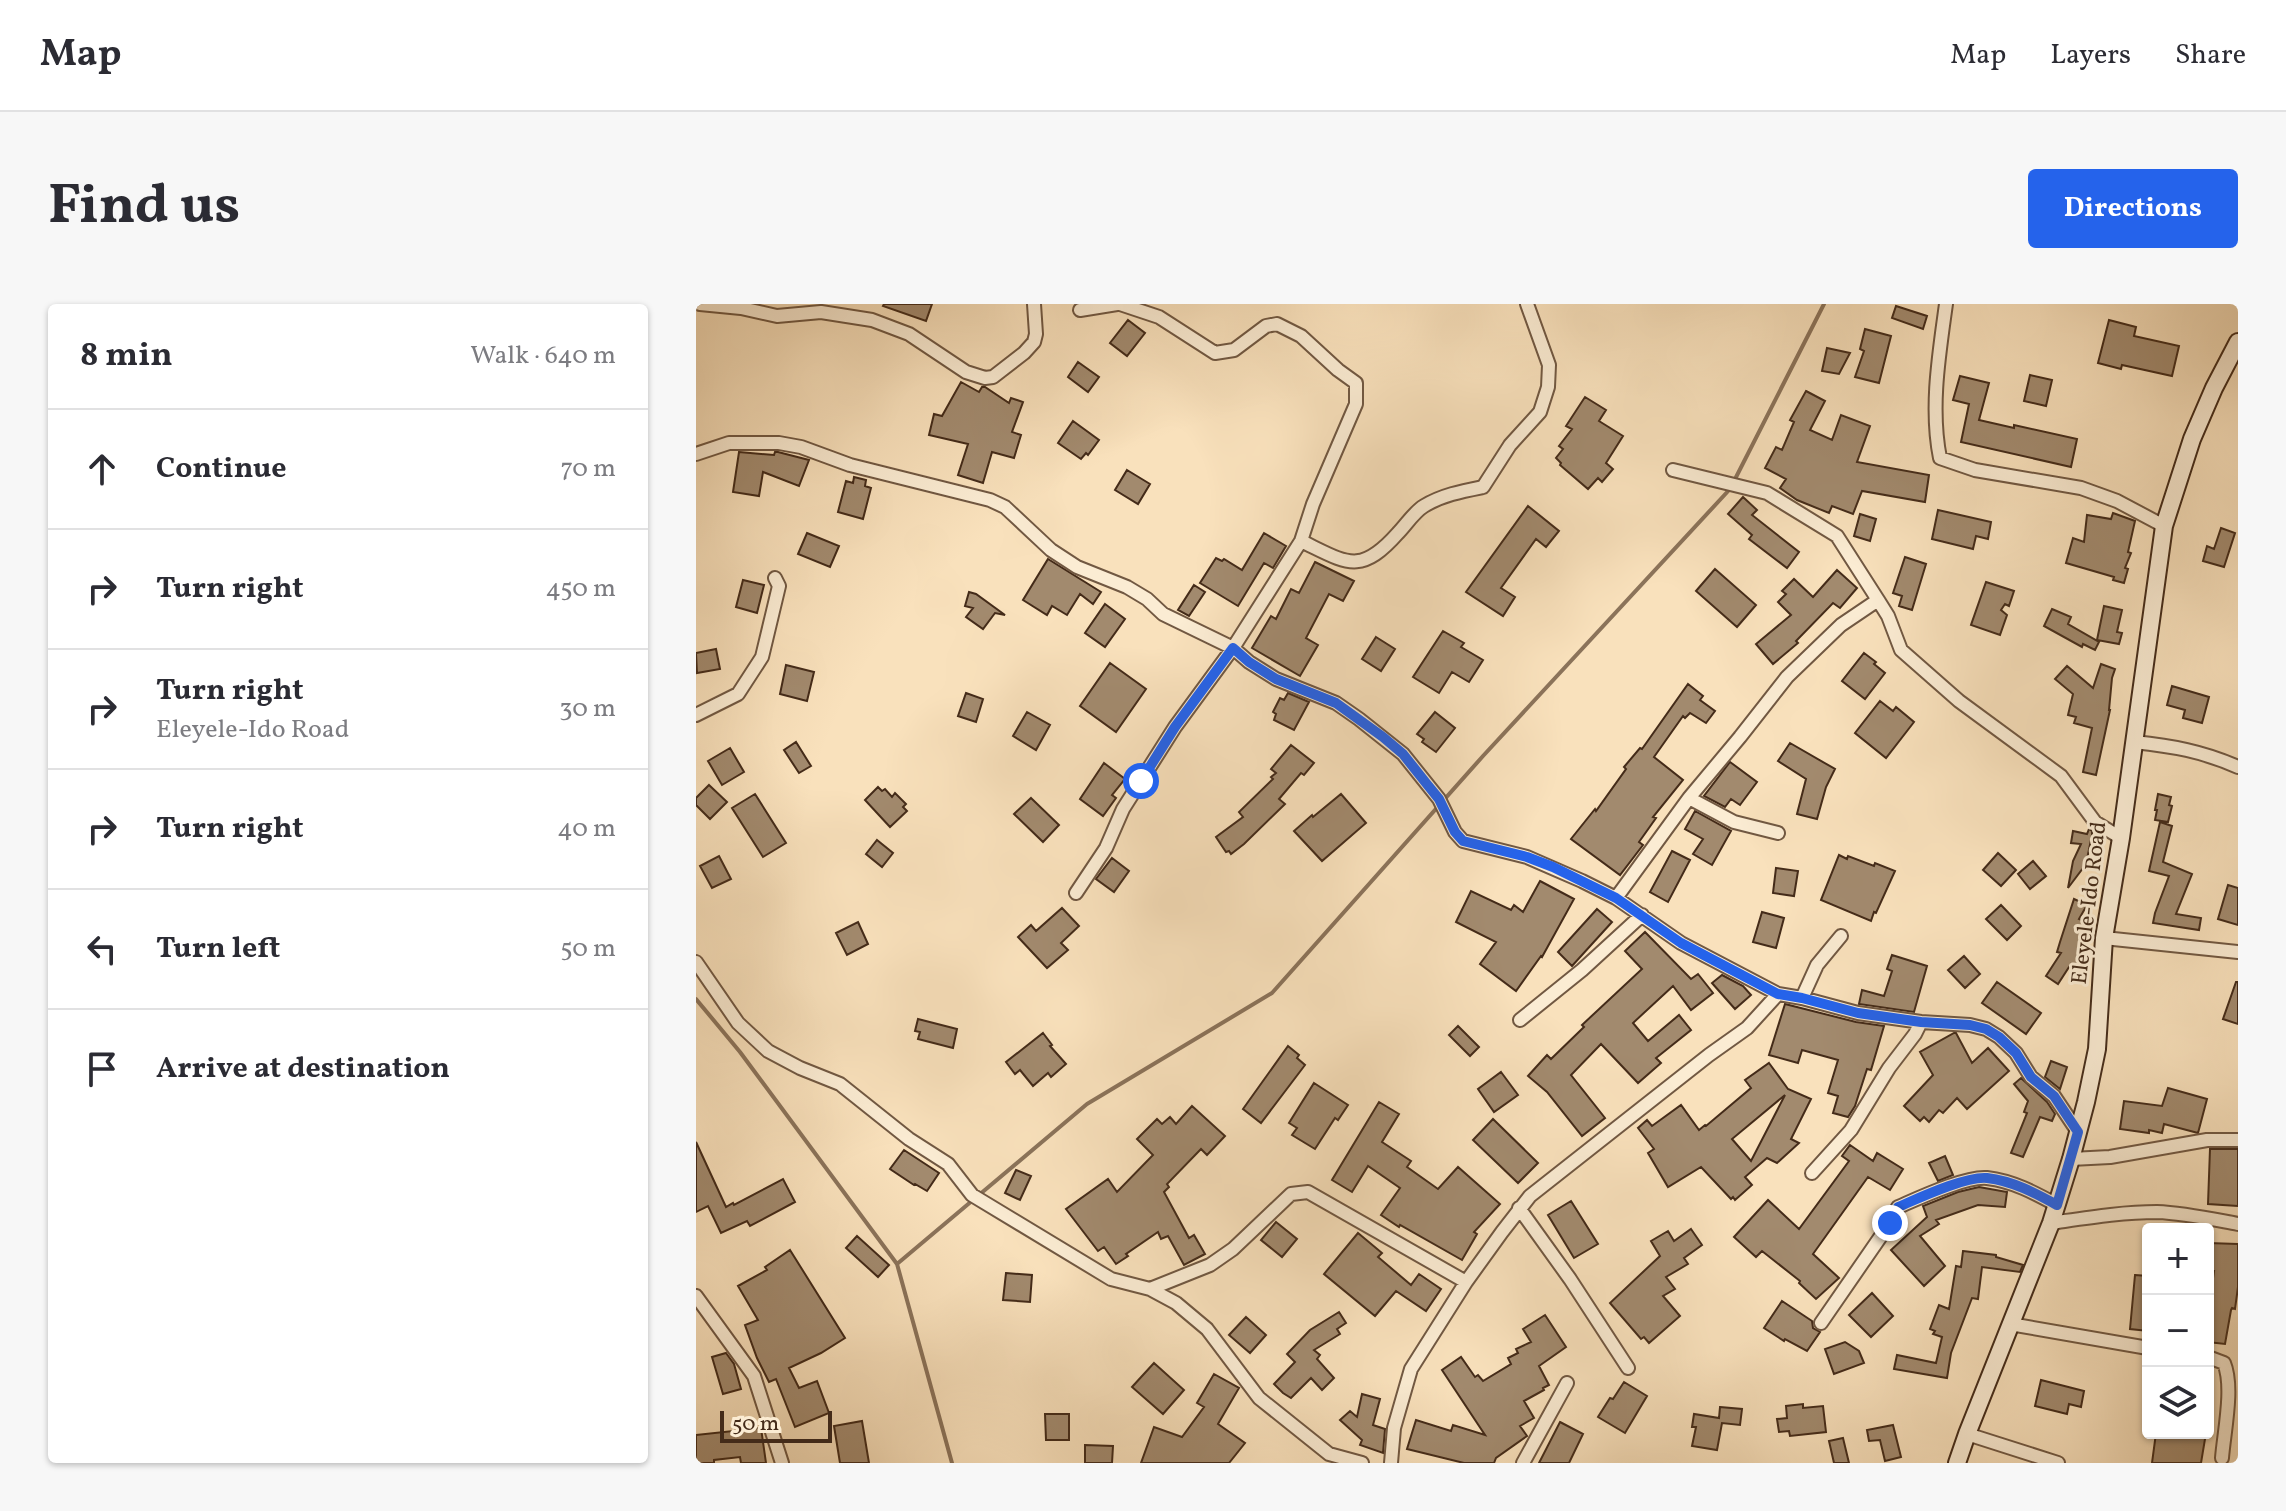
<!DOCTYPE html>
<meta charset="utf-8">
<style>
body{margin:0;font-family:Vollkorn,serif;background:#f7f7f7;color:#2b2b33}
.controls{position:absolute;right:24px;bottom:24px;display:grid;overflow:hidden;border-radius:8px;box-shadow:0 2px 6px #0004}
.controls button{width:72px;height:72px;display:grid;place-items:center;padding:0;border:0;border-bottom:2px solid #e1e1e2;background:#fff;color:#2b2b33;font:40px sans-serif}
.scale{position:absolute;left:24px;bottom:20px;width:112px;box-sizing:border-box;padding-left:8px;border:4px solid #442b19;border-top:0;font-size:22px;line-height:28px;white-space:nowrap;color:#442b19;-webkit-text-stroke:6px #fbecd3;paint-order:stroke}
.stop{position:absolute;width:24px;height:24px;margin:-18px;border:6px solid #2563eb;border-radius:50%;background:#fff}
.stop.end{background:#2563eb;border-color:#fff;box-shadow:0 2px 8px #0008}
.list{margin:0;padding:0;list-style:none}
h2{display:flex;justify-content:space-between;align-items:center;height:104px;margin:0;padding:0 32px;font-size:34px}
h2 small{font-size:26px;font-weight:400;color:#7c7c81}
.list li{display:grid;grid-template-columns:52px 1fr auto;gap:24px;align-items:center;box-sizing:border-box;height:120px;padding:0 32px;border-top:2px solid #e1e1e2}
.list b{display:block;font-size:30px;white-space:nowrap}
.list p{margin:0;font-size:26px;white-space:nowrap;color:#7c7c81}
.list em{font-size:26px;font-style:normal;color:#7c7c81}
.icon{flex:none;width:44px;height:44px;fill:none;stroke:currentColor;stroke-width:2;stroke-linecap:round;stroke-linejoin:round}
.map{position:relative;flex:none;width:1542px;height:1159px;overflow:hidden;border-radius:8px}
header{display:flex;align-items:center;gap:48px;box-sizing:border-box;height:112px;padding:0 40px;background:#fff;border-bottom:2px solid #e1e1e2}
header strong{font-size:38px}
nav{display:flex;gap:44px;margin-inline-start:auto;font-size:28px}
.intro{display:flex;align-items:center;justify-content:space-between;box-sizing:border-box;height:192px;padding:0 48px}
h1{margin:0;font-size:56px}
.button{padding:20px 36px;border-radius:8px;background:#2563eb;color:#fff;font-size:28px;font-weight:700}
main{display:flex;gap:48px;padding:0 48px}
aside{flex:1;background:#fff;border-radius:8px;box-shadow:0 2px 6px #0004}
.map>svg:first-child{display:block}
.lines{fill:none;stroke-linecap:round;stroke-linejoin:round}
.stream{stroke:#8b735a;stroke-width:4}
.building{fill:#a28a6e;stroke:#442b19;stroke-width:2;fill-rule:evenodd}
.minor-casing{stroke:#715842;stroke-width:16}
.secondary-casing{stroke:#442b19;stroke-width:20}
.minor{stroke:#fbecd3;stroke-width:12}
.secondary{stroke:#fbecd3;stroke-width:16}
.route{stroke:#2563eb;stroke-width:10}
.labels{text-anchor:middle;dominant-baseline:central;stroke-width:6;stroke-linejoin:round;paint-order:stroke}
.street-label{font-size:22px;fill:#442b19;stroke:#fbecd3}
</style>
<header>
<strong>Map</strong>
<nav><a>Map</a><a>Layers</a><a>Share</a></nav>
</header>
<div class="intro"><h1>Find us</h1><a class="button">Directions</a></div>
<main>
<aside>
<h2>8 min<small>Walk · 640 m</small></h2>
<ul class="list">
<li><svg class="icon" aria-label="ahead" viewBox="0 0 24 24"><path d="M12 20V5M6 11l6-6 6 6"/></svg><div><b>Continue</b></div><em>70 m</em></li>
<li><svg class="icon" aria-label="right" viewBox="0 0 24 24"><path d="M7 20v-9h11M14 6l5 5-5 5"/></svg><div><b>Turn right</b></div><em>450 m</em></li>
<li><svg class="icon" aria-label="right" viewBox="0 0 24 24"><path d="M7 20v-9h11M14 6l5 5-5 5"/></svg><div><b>Turn right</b><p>Eleyele-Ido Road</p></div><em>30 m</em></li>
<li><svg class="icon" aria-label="right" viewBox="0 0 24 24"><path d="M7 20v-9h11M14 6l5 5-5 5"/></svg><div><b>Turn right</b></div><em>40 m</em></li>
<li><svg class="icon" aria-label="left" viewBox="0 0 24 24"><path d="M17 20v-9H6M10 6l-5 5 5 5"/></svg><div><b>Turn left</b></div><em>50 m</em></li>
<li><svg class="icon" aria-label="arrive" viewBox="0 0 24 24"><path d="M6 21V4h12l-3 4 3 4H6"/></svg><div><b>Arrive at destination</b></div></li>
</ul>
</aside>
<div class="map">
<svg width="1542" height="1159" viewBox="0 0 1542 1159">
<rect width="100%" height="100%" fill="#f9e1bc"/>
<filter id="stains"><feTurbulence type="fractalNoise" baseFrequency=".0025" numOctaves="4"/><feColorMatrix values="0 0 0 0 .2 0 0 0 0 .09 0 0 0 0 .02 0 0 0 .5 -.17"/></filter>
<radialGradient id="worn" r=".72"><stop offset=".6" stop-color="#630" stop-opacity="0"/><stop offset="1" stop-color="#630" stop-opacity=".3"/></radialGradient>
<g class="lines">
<!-- stream -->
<path class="stream" d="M0,695L44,748L201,960L256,1159
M201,960L391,800L576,689L787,452L1034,185L1128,0"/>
</g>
<!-- building -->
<path class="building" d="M188,0H236L230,17L187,2Z
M1200,2L1231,12L1227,25L1196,14Z
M432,16L449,29L431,52L414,39Z
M1413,16L1440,23L1438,32L1483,42L1476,72L1426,61L1425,65L1402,59Z
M1169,25L1195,32L1183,79L1159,73L1168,47L1164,45Z
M1131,44L1154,49L1143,70L1126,67Z
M382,58L403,73L392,88L372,73Z
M1334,71L1356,76L1350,102L1328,97Z
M1264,72L1293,79L1283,116L1318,124V121L1381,135L1375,163L1265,138L1273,100L1257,96Z
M265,78L283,88L286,83H289L313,99L315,94L327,98L316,128L325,131L318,154L296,148L287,179L262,171L272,140L233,131L238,110L246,112Z
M1110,87L1129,97L1114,126L1136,136L1145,111L1174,122L1161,158L1233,171L1229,198L1166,187L1157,210L1136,202L1133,209L1101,196L1084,184L1090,175L1069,164L1080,143L1086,146L1098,118L1094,116Z
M889,93L910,106L903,117L927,132L910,159L917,165L906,178L902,174L892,185L864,161L865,159L860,154L867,145L863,142L876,125L870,122Z
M377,117L403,136L392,151L390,149L385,155L362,139Z
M43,148L78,151L79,148H82L113,156L103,182L67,168L63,192L37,188Z
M431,166L454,180L442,200L419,186Z
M158,173L170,176L169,182L175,184L167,215L142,208L150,177L157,179Z
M1047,193L1061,206L1056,211L1103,248L1091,264L1053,235L1056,231L1032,210Z
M832,202L863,227L850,243L840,235L805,284L819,293L807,312L770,288Z
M1242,206L1295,218L1292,235L1280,232L1277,245L1236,235Z
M1417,209L1439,217L1432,248L1435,249L1429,264L1432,265L1428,279L1417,276L1418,273L1370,259L1377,234L1388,238L1391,211L1415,215Z
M1164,210L1180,215L1174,237L1158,232Z
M1525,224L1539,229L1528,263L1507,257L1511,242L1518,245Z
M111,229L143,242L134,263L102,250Z
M568,229L590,242L577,264L568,259L542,302L504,279L520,254L526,257L528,255L546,266Z
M1209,253L1230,260L1216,306L1203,302L1206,292L1197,289Z
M352,255L405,288L397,300L384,290L371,311L356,302L351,311L327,296Z
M619,258L658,277L647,297L633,290L610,334L622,341L604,372L556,344L575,312L580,315L595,285L603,289Z
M1019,265L1060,301L1041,323L1000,287Z
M1141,266L1161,284L1144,304L1137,299L1100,337L1102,339L1077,360L1060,340L1095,311L1082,298L1090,290L1086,287L1098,275L1117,293Z
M47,276L68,281L61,309L40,303Z
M1290,278L1318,287L1313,302L1309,300L1305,306L1311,311L1304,331L1275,321Z
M498,281L509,288L493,312L482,306Z
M273,288L280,290L309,311L299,309L287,325L270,313L277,304L269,302Z
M409,300L429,315L409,343L389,329Z
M1408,302L1426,306L1421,328L1426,329L1423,340L1401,336Z
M1356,305L1375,313L1372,320L1403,338L1399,346L1387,340L1386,343L1348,322Z
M747,327L768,339L765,343L787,356L773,378L756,368L743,389L717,373Z
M680,333L699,345L685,367L666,355Z
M20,345L24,365L1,369L0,349Z
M1168,349L1180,358L1178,360L1189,369L1169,395L1146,377Z
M414,359L450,385L420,428L384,402Z
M1405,360L1419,365L1416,374L1413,406H1414L1400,471L1387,468L1396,424L1378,419L1380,413L1372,411L1377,390L1359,375L1371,362L1397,384Z
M90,361L118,368L111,397L84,390Z
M992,380L1007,392L1004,396L1019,407L1010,419L994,409L989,414L987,412L958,453L987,476L957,513L960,514L943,538L947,541L924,571L875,535L899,505L900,507L930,465L928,463L944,444L946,445Z
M1476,382L1513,393L1506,419L1487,414L1489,406L1471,401Z
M270,389L287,395L280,418L262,412Z
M592,389L613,398L598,426L578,416L580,410L577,408L584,394L588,396Z
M1184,397L1197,407L1200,403L1218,418L1190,454L1159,429Z
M331,408L354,421L340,446L317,432Z
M739,408L759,424L740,448L726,438L728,435L721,430Z
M100,438L115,462L103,469L88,446Z
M1094,439L1139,465L1130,483L1121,515L1101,510L1110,475L1082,457Z
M595,441L618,459L608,471L605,469L583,495L589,500L548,540L535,550L533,547L530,548L520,533L547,513L543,508L577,475L575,473L580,469L575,465Z
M34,444L48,468L26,481L12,457Z
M1034,458L1061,478L1044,501L1035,495L1029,503L1008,492Z
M408,459L429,475L416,491L420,494L407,512L384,495Z
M13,481L31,498L14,515L0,501V494Z
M182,483L186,487L189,485L196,493L199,489L210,500L207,503L211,507L194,523L169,496Z
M59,490L90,539L67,553L36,504Z
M645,490L670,519L626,557L598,527L616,511L617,513Z
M1462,490L1475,493L1473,501L1476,502L1472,518L1459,516L1461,506H1459Z
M335,494L363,521L347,538L318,510Z
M999,507L1035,527L1016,561L997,550L1007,535L989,525Z
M1464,518L1476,522L1467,558L1496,570L1480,610L1505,614L1503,626L1457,619L1459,609L1473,572L1453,567Z
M1393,525L1396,527V531L1390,560L1372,584L1377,557L1385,540L1375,539L1377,527L1391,530Z
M181,536L197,549L186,563L170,550Z
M976,547L994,556L972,598L954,588Z
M1302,549L1320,566L1305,582L1287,566Z
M1143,551L1151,555L1152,552L1178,562L1179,559L1199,567L1180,609L1178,608L1175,617L1125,596Z
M23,552L35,575L16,584L4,562Z
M416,554L433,567L418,588L400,575Z
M1337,557L1350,572L1334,585L1322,570Z
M1080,564L1102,567L1098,592L1077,589Z
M844,577L878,595L846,653L845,652L820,687L784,660L800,638L760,618L775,587L815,606L818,601L827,608Z
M1532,581L1542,584V621L1522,615Z
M1378,595L1391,601L1383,615L1394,619L1380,662L1375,660L1362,680L1350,672L1365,649L1361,648L1364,638Z
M1305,601L1325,622L1311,636L1290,615Z
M366,604L383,622L365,639L372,646L351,664L322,633L335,621L340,627Z
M901,605L916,618L876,662L862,648Z
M1066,608L1088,614L1080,644L1057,638Z
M162,618L172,640L151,651L140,629Z
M949,628L995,675L1002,670L1017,689L995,706L977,682L937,719L952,737L983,711L995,726L960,754L965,759L942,779L905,740L875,771L909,814L886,832L851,788L832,772L851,751L855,755L888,723L886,721L946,665L929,647Z
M1196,651L1231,662L1218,708L1163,700L1166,686L1188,692L1196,667L1191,665Z
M1268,652L1284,670L1269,684L1252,666Z
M1026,671L1047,682L1055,691L1039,705L1016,679Z
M1301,678L1345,709L1330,730L1286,699Z
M1540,678H1542V720L1527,715Z
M1089,700L1160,718L1188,722L1175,766L1171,765L1159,802L1152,813L1137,809L1142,792L1132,789L1142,756L1106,746L1102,759L1073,751Z
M222,715L261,725L257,744L222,735L224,728L219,727Z
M762,722L783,743L774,752L753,731Z
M347,729L356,741L354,742L370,760L355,773L352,769L337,782L324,766L319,770L310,758Z
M1258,729H1260L1276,759L1292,744L1313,767L1271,805L1261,794L1247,809L1243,806L1233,818L1228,813L1224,817L1208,802L1237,771L1224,748Z
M592,742L603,751L601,754L609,761L565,819L547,805Z
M1355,757L1371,763L1364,785L1349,773Z
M1073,759L1092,785L1115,795L1095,835L1103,839L1081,859L1071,854L1049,873L1056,881L1039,896L1037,893L1035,895L1005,863L972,883L952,849L958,845L942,824L951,816L956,822L985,801L1003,826L1009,821L1010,822L1055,784L1049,776ZM1089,791L1055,857L1036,835Z
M805,768L822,791L798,808L782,785Z
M1325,774L1351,798L1359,810L1356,817L1344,813L1327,853L1315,849L1331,809L1328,808L1332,797L1318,780Z
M618,779L652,801L642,816L639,814L619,845L596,831L601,824L593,819Z
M1472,784L1511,795L1502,829L1468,820L1466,829L1453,826V829L1424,825L1428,797L1466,802Z
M683,798L703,810L686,838L715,857L711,863L742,885L762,863L804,900L778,928L781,930L766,956L704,921L703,923L685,911L704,884L672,862L656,888L636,876Z
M496,802L529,832L511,851L505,845L471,880L473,883L468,888L493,934L498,931L509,950L488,961L472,932L465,935L462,928L430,950L432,952L420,960L408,943L402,947L370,905L412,875L421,888L457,851L441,835L461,815L466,820L474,813L480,820Z
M797,815L842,859L822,879L777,836Z
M0,838L30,903L37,899L38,901L87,875L99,898L54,922L51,917L25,929L12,902L0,908Z
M1154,841L1177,857L1181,849L1207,865L1194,886L1172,873L1117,950L1143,974L1120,995L1103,979L1104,977L1066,947L1060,953L1038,933L1072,896L1103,925L1153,857L1146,852Z
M1514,845H1542V902L1512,900Z
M208,846L243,869L231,887L219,880L218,881L194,865Z
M1249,852L1257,871L1242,877L1233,859Z
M320,866L335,872L324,896L309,889Z
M1283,883L1311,888L1309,903L1282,901L1240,916L1243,920L1224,932L1249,962L1228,982L1195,946L1231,913L1227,902L1262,888Z
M875,897L902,940L878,954L852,911Z
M580,918L601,935L586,953L565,936Z
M995,925L1006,941L988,954L992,960L970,973L979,985L967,992L984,1012L953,1039L948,1033L945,1035L914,999L964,952L955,937L972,927L978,937Z
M662,929L686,949L682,953L715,981L723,970L745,985L730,1007L700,987L679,1012L628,970Z
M161,932L193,961L182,973L150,944Z
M1512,939L1542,940V983L1539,1005L1536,1004L1535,1006L1529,1040L1512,1038L1514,1004L1513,1003L1518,967H1512Z
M94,946L149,1034L125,1049L93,1064L103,1084L121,1077L133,1109L99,1123L80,1075L73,1078L61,1054L49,1021L62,1016L42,982L71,966L69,963Z
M1267,947L1300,951V953L1327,961L1324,968L1286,963L1282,995L1276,994L1255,1049L1251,1074L1198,1065L1201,1051L1240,1059L1246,1033L1237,1030L1239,1027L1234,1025L1243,1001L1253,1005L1260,962L1265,963Z
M310,969L336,971L334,998L307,996Z
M1439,971L1452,972V1027L1434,1025Z
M1176,989L1197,1012L1175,1033L1153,1011Z
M1086,997L1116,1017L1117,1024L1124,1028L1111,1047L1089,1035L1088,1037L1068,1024Z
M643,1008L650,1019L641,1025L644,1030L618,1046L624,1051L621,1055L638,1074L626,1086L615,1074L595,1094L587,1089L578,1080L599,1058L591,1050L614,1026Z
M849,1011L870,1043L843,1062L853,1081L847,1084L848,1086L828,1097L838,1114L824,1122L831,1132L800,1154L798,1159H768L711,1145L720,1116L755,1127L757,1121L789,1131L746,1066L765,1053L779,1073L782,1071L787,1077L815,1060L812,1054L822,1049L820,1045L835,1038L827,1025Z
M550,1013L570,1031L554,1049L533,1031Z
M1149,1038L1163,1047L1168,1059L1138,1070L1129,1045Z
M30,1049L38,1060L45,1085L27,1090L16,1053Z
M458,1059L488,1086L467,1110L436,1083Z
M518,1070L543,1084L522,1120L549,1139L533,1159H445L458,1123L486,1133L508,1103L501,1099Z
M1345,1076L1388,1087L1385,1103L1373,1100L1371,1110L1339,1102Z
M928,1078L951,1092L929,1129L902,1113L914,1094L917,1095Z
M666,1090L684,1095L677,1121L689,1125L687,1149L664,1141L666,1136L644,1116L654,1107L661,1113Z
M1107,1100V1104L1127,1102L1130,1128L1094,1132L1093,1127L1083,1128L1081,1115L1091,1114L1090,1102Z
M1024,1103L1046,1105L1044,1121L1026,1119L1021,1146L996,1142L1000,1123H996L998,1110L1023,1114Z
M349,1110H373V1136H350Z
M166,1117L173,1159H144L138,1122Z
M864,1118L887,1130L873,1159H843Z
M1197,1121L1205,1153L1189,1157L1184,1136L1173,1137L1171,1126Z
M65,1124L70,1159H45L44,1153L18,1156V1159H0V1131Z
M1460,1129H1510L1505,1159H1456Z
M1147,1134L1153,1159H1138L1133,1137Z
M389,1141L417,1142L416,1159H389Z"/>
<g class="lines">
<!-- minor casing -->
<g class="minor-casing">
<path id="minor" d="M4,0L45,4L81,12L125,8L176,16L213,30L270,68L289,74L297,73L328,49L338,38L340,30L338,0
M424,0L463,13L519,49L538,46L570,22L581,20L605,32L642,66L660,79V100L617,200L605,237C651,259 664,272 702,229C710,221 718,208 728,202C746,191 767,187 787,183L814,141L844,108L852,83L853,61L831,0
M1250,0C1243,51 1234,104 1244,154L1279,166L1385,184L1421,197L1468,222
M384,6L421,0
M0,150L33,139H83L105,143L154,161L294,196L309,203L355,246L381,263L431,283L451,295L467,310L537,344L553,358L580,375L640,399L663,415L707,450L743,495L759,528L767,537L831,553L886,577L920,594L985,639L1082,690L1106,694L1162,709L1225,718L1274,721L1290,725L1303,733L1320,749L1335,773L1358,792L1382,828
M977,166L1071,189L1141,232L1182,296
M0,411L42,390L66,353L83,282L79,274
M1438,438C1476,442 1506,447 1542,463
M993,494L1038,518L1082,529
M380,589L410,544L427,505L479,423L537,344L605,237
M920,594L993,494L1044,433L1091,373L1145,321L1182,296L1192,312L1205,346L1263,397L1365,472L1399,518L1425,534
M1408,634L1542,648
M0,658L42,719L72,747L104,764L144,780L213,835L252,860L276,891L415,975L454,985L480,999L511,1025L563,1094L633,1150L666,1159
M1106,694L1121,661L1145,632
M824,716L886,666L946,611
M1375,855L1414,853L1511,836H1542
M1116,869L1155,826L1193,764L1219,730L1225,718
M823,904L874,975L932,1064
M1355,919C1390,914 1426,908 1461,908C1488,909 1515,915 1542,920
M454,985L514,961L537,945L595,890L612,888L770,978
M0,992L58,1072L86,1159
M1125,1019L1194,919L1202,903C1223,894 1270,872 1291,874C1317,877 1339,889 1361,901
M1314,1020L1452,1044
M1512,1053L1528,1059C1538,1083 1528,1128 1526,1154
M1271,1130L1362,1159
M695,1159L698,1124L715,1065L770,978L806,928L834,892L1013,751L1051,724L1082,690
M827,1159L871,1079"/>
</g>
<!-- secondary casing -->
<g class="secondary-casing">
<path id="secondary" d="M1261,1159L1271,1130L1355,919L1375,855L1390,798L1401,745L1408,634L1425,534L1468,222L1496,135L1518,84L1542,38"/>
</g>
<!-- minor -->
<use href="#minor" class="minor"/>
<!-- secondary -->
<use href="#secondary" class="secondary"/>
</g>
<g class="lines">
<!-- route -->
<path class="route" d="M445,477L479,423L537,344L553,358L580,375L640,399L687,433L707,450L730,479L743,495L759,528L767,537L831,553L857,563L920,594L985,639L1082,690L1106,694L1162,709L1225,718L1274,721L1290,725L1303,733L1320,749L1335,773L1358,792L1382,828L1361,901C1339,889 1317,877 1291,874C1270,872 1223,894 1202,903L1194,919"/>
</g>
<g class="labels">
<!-- street labels -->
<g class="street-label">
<text transform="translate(1394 599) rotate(-83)">Eleyele-Ido Road</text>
</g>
</g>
<rect width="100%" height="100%" filter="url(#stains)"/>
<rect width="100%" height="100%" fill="url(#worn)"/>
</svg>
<div class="controls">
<button>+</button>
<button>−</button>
<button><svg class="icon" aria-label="layers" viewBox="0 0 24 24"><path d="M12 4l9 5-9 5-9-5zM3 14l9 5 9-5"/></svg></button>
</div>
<div class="scale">50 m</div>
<div class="stop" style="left:445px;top:477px"></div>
<div class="stop end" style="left:1194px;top:919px"></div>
</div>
</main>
